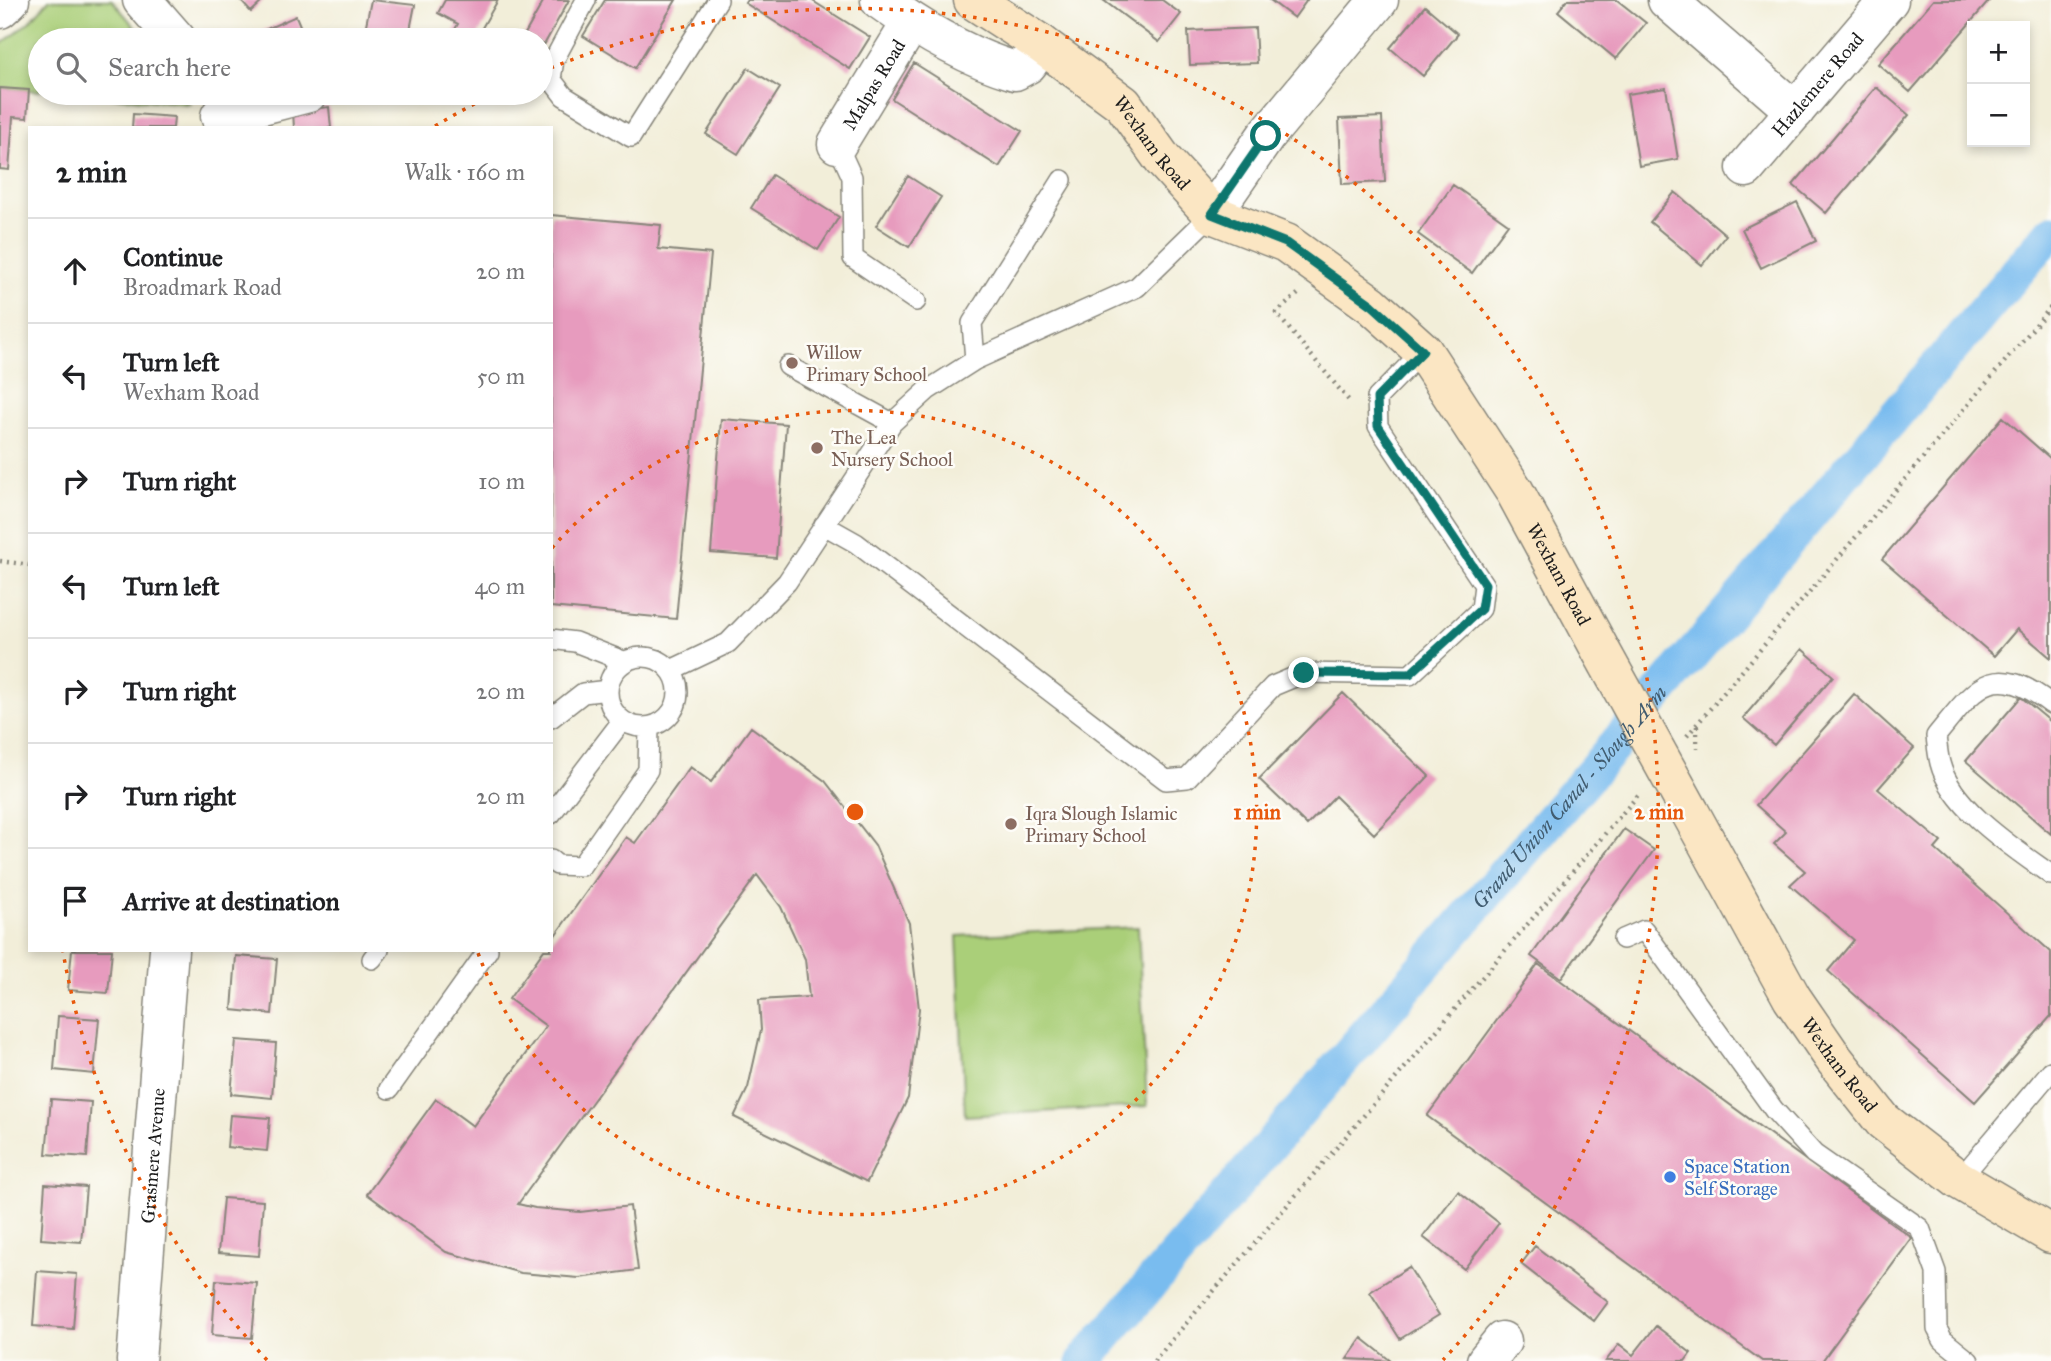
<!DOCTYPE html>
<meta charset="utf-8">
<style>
body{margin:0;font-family:"IM FELL Great Primer",serif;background:#f6f6f6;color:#202124}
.controls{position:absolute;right:21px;top:21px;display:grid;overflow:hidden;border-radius:0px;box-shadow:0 4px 10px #0003}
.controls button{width:63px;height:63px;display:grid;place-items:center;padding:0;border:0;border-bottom:2px solid #e0e0e0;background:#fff;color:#202124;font:35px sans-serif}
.stop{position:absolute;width:21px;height:21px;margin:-16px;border:5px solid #0f766e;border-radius:50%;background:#fff}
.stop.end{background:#0f766e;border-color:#fff;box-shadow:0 2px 7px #0008}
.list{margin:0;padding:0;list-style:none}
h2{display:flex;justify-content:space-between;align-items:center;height:91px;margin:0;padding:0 28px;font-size:30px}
h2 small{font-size:23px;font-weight:400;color:#757577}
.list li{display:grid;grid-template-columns:46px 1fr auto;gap:21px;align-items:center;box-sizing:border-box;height:105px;padding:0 28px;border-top:2px solid #e0e0e0}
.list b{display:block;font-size:26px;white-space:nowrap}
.list p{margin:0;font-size:23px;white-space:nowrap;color:#757577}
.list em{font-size:23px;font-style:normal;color:#757577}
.icon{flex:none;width:38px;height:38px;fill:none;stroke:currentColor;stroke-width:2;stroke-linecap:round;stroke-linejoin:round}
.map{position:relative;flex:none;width:2051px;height:1361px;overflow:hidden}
.search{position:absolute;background:#fff;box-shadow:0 4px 10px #0003;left:28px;top:28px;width:525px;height:77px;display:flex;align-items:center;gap:18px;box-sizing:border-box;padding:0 24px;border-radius:38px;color:#757577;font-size:26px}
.panel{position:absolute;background:#fff;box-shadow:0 4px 10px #0003;left:28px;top:126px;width:525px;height:826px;border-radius:0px}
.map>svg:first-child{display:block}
.green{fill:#aacf79;stroke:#63764a;stroke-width:2}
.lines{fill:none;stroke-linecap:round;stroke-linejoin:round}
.canal{stroke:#79bcef;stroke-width:35}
.building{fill:#e79bbe}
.lane-casing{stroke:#87857a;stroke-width:22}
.street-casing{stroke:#87857a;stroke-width:41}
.secondary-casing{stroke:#87857a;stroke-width:41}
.path{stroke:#87857a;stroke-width:4.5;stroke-dasharray:2 5;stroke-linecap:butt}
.lane{stroke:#fff;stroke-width:19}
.street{stroke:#fff;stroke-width:38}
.secondary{stroke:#fbe6c3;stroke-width:38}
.secondary-bridge-casing{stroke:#87857a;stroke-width:41;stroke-linecap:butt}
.secondary-bridge{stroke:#fbe6c3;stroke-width:38}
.route{stroke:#0f766e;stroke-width:9}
.ring{fill:none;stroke:#e8590c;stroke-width:3.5;stroke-dasharray:3.5 7}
.education-dot{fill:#8d6e63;stroke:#fdfcf7;stroke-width:2.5}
.shop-dot{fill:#3f7fe0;stroke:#fdfcf7;stroke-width:2.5}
.labels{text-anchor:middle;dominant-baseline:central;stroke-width:5;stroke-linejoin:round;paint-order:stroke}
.street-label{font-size:19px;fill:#1c1c1c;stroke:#fdfcf7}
.education-label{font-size:19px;fill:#785e54;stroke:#fdfcf7;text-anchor:start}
.shop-label{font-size:19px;fill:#366cbe;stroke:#fdfcf7;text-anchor:start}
.water-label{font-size:21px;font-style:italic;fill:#415c70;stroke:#fdfcf7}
.centre{fill:#e8590c;stroke:#fdfcf7;stroke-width:3.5}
.ring-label{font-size:21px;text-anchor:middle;font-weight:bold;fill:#e8590c;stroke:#fdfcf7;stroke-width:5;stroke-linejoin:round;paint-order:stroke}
</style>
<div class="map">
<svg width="2051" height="1361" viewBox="0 0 2051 1361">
<rect width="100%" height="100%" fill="#fdfcf7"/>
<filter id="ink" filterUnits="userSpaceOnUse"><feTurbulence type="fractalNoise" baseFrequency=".0143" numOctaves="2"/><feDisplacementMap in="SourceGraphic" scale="14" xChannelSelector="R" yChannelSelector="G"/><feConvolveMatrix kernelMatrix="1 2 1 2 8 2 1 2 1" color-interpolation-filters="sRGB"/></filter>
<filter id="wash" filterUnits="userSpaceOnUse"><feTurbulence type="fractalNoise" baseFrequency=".00686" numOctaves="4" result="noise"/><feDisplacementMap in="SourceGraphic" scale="28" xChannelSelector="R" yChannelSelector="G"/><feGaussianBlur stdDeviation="1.57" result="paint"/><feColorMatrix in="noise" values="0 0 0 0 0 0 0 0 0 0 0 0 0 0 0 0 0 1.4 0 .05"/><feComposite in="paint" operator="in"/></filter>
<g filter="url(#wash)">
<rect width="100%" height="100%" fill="#f2eed9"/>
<!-- green -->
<path class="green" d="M49,0H112L146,40H40V91L0,88V45L29,22Z
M60,93H183L190,104L77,94Z
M1138,927L1147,1106L965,1116L957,936Z"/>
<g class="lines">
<!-- canal -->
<path class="canal" id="s1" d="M1084,1361L1603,759L2051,232"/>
</g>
<g id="blocks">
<!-- building -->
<path class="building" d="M240,0H264L251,12Z
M371,0L415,5L408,40H385L386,34L365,30Z
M445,0H498L475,40H449L458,24L438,13Z
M544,0H569L544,45L525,34Z
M605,0H676L635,68L583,36Z
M747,0H811L870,37L850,69L745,3Z
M1103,0H1162L1181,14L1159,42Z
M1270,0H1307L1294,18Z
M1567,0H1617L1646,23L1616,59L1558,11Z
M1933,0H1990L1910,92L1878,64Z
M1425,6L1458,34L1423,76L1390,48Z
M296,16L306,40H265L262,31Z
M1255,28L1257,63L1190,65L1188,31Z
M914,63L1022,131L999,167L892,99Z
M748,68L780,88L738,154L706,134Z
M1876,87L1909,115L1826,213L1793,185Z
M0,88L29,90L27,118L13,117L9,170L0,169Z
M1666,88L1678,159L1639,166L1627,94Z
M329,107L331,128H294L293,111Z
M133,114L174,117L173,128H132Z
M1382,117L1385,182L1342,184L1339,119Z
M772,175L839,217L818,250L751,208Z
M908,176L941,197L909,247L876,226Z
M1453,185L1508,224L1472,273L1418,234Z
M1675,192L1726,235L1702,265L1650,222Z
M1797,202L1816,241L1761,268L1742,229Z
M551,215L661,225L658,249L711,254L676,619L551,607Z
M2003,417L2051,459V658L2017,629L1994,656L1882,559Z
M721,419L786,424L776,558L711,553Z
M1802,649L1833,676L1774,745L1743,718Z
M1343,693L1429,776L1374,834L1335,796L1307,825L1259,779Z
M1854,694L1914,748L1878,789L1941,842L1935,849L2051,952V1016L1975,1102L1828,971L1854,940L1790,885L1805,871L1774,844L1786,832L1756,805Z
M2021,697L2051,722V834L1966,761Z
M751,727L825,781L875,845L909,923L919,1009L908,1098L867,1182L734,1117L748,1088L761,1030L759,1000L809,997L805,959L781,907L757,875L518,1204L535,1208L580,1212L630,1206L638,1270L579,1278L521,1273L446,1252L367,1194L436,1099L473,1126L546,1026L509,999L544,950H551V941L626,837L635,843L690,767L711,782Z
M1624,829L1654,850L1561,978L1531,956Z
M72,950H112L108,993L68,990Z
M236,956L277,959L272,1014L232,1010Z
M1538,964L1912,1238L1822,1361H1762L1427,1116Z
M58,1016L99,1019L94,1074L54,1070Z
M236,1040L276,1043L272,1098L231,1094Z
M51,1099L91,1102L87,1157L46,1154Z
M230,1115L270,1118L267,1151L227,1147Z
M45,1184L86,1187L81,1242L41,1239Z
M1458,1191L1499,1223L1464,1269L1423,1237Z
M223,1198L263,1201L259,1256L218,1253Z
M1535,1246L1608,1302L1594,1321L1521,1264Z
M1409,1267L1439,1315L1400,1339L1370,1292Z
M37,1271L77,1274L73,1329L33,1326Z
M216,1280L257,1283L252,1338L212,1335Z
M1656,1326L1691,1353L1685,1361H1606L1619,1344L1633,1355Z
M1362,1338L1391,1361L1347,1359Z"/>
</g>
</g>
<g filter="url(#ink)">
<use href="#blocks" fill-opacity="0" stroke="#87857a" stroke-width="2"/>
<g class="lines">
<!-- lane casing -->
<g class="lane-casing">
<path id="lane" d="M586,0L554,60L551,79L564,96L631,137L718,0
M837,144L852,177L853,258L916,301
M975,360L972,323L1062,180
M788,366L892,423
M824,525L856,543L1166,780L1187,778L1273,686L1304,673L1410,675L1481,609L1484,585L1378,426L1377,398L1423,351
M551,639L575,642L626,662
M608 692a35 35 0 1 1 70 0a35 35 0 1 1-70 0Z
M671,670L728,643L787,582L892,423L928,390L975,360L1137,287L1212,214
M2051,704C1991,658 1975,689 1936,736C1937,745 1938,755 1940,763C1952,809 2014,848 2051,875
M551,718L583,693L608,690
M551,814L622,721
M551,860L557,865L581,866L648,770L649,728
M1623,939L1644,930L1774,1110L1814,1154L1920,1228L1936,1272L1937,1329L1943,1340L1969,1361
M372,959L379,950
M389,1089L488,950
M1959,1180L2051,1071"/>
</g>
<!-- street casing -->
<g class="street-casing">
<g id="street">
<path d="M142,0L177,40"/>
<path d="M880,0C920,29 967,57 1015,71L1028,64L1041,44"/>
<path d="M1667,0L1795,111"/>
<path d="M0,9L10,0"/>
<path d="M220,116L308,93"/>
<path id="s2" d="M837,144L911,23"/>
<path id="s3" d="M1746,168L1889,0"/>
<path d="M1212,214L1266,136L1379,0"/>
<path id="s4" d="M136,1361L169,950"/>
<path d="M1486,1361L1502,1341"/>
</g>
</g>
<!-- secondary casing -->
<g class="secondary-casing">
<g id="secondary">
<path id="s5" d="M973,0L1041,44L1123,104L1163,160L1212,214L1286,243L1372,305L1423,351L1515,492L1601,651"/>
<path id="s6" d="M1690,812L1792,998L1834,1059L1883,1121L1959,1180L2051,1234"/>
</g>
</g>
<!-- path -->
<path class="path" d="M1298,294L1276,313L1351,403
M0,561L30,565
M1697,726V748
M1687,736L2051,307
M1154,1361L1639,794"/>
<!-- lane -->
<use href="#lane" class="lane"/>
<!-- street -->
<use href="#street" class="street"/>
<!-- secondary -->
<use href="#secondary" class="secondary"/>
<!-- secondary-bridge casing -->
<g class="secondary-bridge-casing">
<path id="secondary-bridge" d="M1601,651L1690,812"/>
</g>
<!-- secondary-bridge -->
<use href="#secondary-bridge" class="secondary-bridge"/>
</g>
</g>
<g class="lines" filter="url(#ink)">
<!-- route -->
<path class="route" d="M1266,136L1212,214L1286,243L1372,305L1423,351L1377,398L1378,426L1485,584L1481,609L1410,674L1304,673"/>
</g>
<!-- distance rings -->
<g class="ring">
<path d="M552 548A402 402 0 1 1 478 953"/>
<path d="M267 1360A804 804 0 0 1 63 952M435 126A804 804 0 0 1 490 96M541 72A804 804 0 0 1 1443 1360"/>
</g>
<!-- markers -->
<g class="education-dot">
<circle cx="792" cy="363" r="7"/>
<circle cx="817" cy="448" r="7"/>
<circle cx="1011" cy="824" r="7"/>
</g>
<circle class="shop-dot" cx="1670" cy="1177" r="7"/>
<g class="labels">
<!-- street labels -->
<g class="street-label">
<text stroke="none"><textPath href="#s2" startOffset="70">Malpas Road</textPath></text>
<text stroke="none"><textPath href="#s3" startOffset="110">Hazlemere Road</textPath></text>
<text stroke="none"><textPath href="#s5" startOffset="231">Wexham Road</textPath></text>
<text stroke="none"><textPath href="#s5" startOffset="840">Wexham Road</textPath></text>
<text stroke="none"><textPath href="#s6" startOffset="294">Wexham Road</textPath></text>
<text stroke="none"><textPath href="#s4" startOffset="206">Grasmere Avenue</textPath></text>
</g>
<!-- education labels -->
<g class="education-label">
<text x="806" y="352">Willow<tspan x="806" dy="22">Primary School</tspan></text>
<text x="831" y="437">The Lea<tspan x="831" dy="22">Nursery School</tspan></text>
<text x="1025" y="813">Iqra Slough Islamic<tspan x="1025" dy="22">Primary School</tspan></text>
</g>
<!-- shop labels -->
<g class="shop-label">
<text x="1684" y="1166">Space Station<tspan x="1684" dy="22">Self Storage</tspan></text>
</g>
<!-- water labels -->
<g class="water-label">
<text stroke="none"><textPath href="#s1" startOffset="744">Grand Union Canal - Slough Arm</textPath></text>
</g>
</g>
<circle cx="855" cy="812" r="10" class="centre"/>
<g class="ring-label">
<text x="1257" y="819">1 min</text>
<text x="1659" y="819">2 min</text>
</g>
</svg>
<div class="controls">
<button>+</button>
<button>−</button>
</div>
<div class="stop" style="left:1266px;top:136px"></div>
<div class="stop end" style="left:1304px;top:673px"></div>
<div class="search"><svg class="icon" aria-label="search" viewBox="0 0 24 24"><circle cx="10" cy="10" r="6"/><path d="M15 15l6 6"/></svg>Search here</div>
<section class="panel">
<h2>2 min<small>Walk · 160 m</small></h2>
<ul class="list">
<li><svg class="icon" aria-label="ahead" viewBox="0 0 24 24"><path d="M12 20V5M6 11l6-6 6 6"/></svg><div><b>Continue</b><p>Broadmark Road</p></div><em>20 m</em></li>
<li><svg class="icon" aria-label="left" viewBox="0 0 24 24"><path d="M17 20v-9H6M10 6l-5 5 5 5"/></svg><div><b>Turn left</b><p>Wexham Road</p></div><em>50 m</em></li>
<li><svg class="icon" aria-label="right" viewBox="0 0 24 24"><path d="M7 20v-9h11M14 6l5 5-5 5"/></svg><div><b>Turn right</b></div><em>10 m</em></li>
<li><svg class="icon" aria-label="left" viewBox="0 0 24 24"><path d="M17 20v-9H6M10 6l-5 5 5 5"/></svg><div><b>Turn left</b></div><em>40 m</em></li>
<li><svg class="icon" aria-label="right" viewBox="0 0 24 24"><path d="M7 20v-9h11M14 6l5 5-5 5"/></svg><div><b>Turn right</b></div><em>20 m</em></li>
<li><svg class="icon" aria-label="right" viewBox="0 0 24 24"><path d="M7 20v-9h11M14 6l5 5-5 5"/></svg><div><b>Turn right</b></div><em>20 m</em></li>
<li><svg class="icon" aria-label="arrive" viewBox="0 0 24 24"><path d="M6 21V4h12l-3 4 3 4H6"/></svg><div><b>Arrive at destination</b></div></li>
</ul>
</section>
</div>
